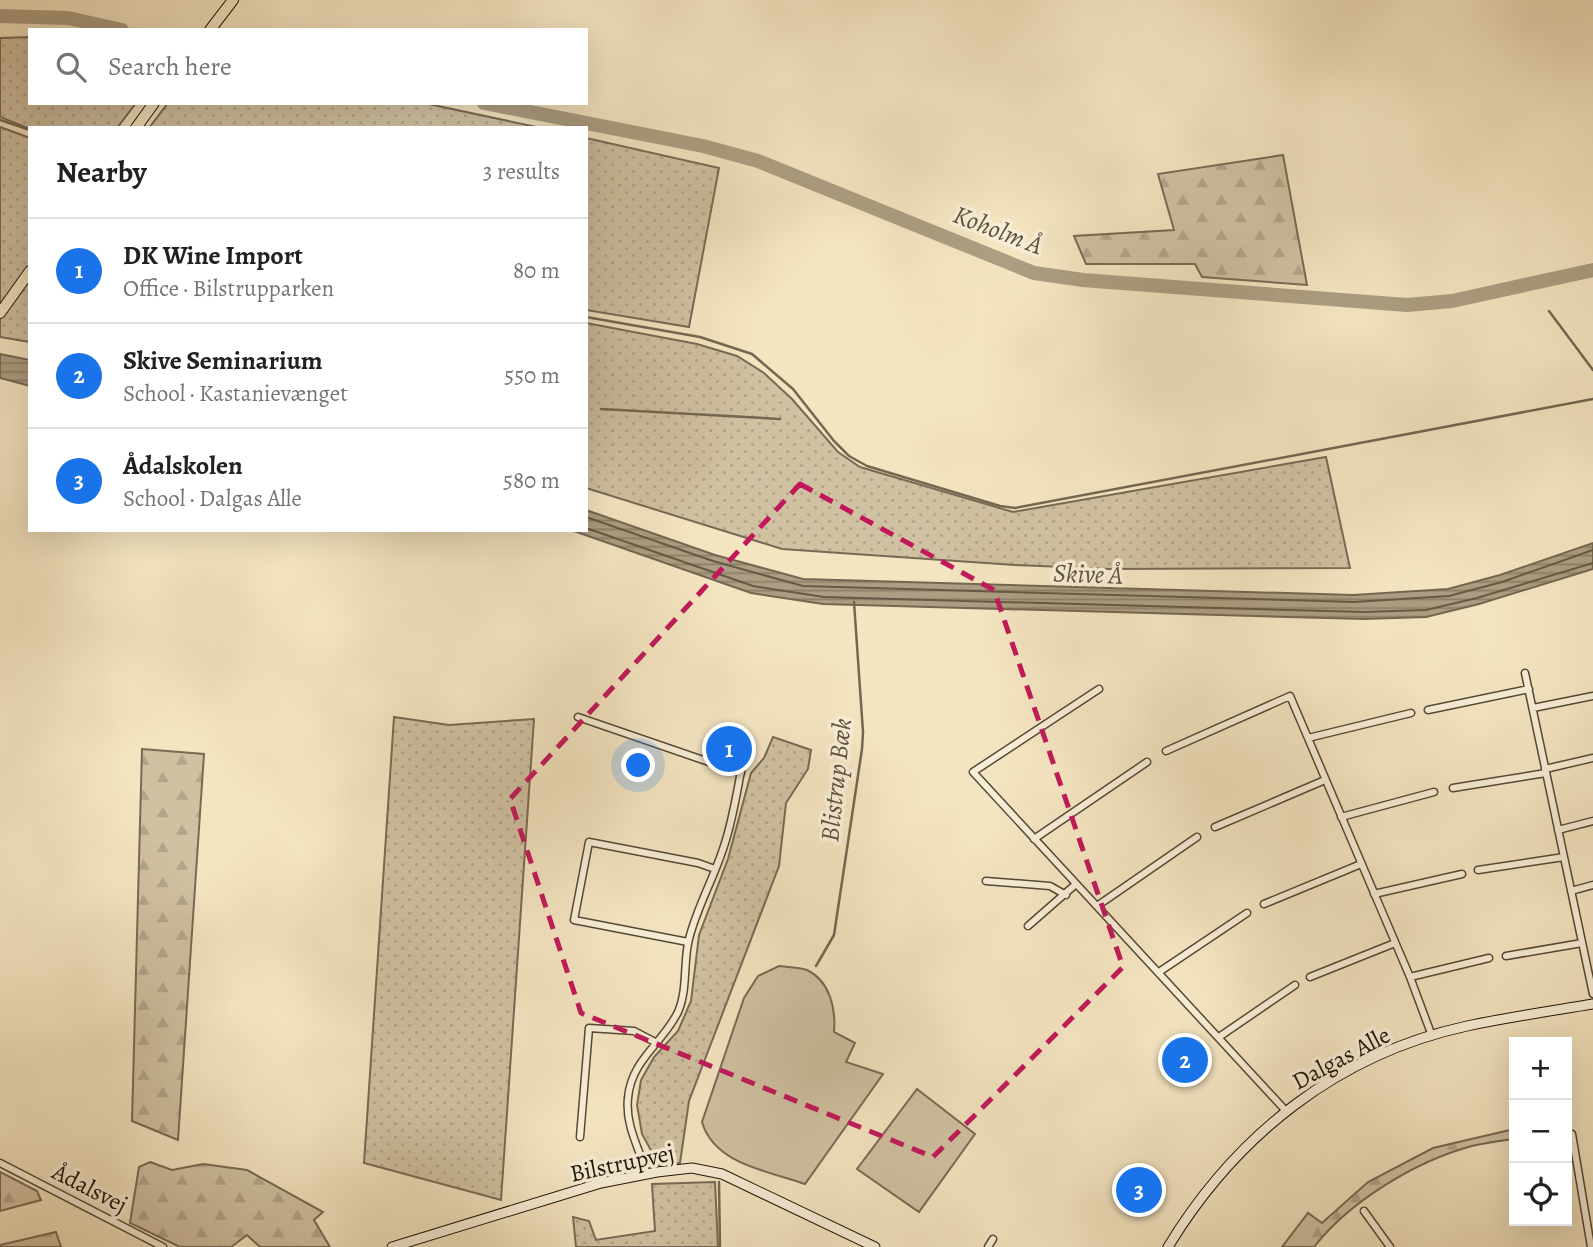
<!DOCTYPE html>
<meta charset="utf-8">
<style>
body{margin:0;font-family:Alegreya,serif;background:#f2f2f2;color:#202124}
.controls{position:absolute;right:21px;bottom:21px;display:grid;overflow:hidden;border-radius:0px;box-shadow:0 7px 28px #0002}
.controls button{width:63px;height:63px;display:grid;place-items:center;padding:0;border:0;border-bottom:2px solid #e0e0e0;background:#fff;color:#202124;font:35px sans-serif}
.you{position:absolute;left:639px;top:766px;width:24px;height:24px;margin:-18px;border:5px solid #fff;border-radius:50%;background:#1a73e8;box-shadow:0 0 0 10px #1a73e833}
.badge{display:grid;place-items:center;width:46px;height:46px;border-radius:50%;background:#1a73e8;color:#fff;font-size:23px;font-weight:700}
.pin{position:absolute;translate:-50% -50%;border:4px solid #fff;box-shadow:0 2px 7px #0006}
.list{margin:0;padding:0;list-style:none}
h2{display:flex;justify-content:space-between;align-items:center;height:91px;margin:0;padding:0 28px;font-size:30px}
h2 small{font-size:23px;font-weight:400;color:#757577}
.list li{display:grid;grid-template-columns:46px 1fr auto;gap:21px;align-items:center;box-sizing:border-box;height:105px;padding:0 28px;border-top:2px solid #e0e0e0}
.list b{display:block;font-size:26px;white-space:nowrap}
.list p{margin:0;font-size:23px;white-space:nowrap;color:#757577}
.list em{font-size:23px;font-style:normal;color:#757577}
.icon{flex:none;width:38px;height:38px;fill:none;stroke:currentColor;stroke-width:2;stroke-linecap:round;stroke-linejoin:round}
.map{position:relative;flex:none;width:1593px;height:1247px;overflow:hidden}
.search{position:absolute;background:#fff;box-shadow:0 7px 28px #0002;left:28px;top:28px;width:560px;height:77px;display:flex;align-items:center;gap:18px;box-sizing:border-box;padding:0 24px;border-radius:0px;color:#757577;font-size:26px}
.panel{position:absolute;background:#fff;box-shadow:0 7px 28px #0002;left:28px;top:126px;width:560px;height:406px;border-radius:0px}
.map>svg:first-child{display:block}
.grass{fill:url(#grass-dots);stroke:#786a55;stroke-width:2}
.forest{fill:url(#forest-firs);stroke:#786a55;stroke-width:2}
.green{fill:#d0c1a2;stroke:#786a55;stroke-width:2}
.water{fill:url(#water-rules);stroke:#746751;stroke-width:2}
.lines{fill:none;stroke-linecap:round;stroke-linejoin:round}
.shore{stroke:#665945;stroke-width:2}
.stream{stroke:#746751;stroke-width:2.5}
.river{stroke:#ac9e82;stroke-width:14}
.street-casing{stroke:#544836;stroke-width:9}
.secondary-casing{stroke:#1f1408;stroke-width:11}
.primary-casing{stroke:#1f1408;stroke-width:12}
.street{stroke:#f8eed7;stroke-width:6}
.secondary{stroke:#f8eed7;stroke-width:9}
.primary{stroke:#f4e5c1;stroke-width:10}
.marked{fill:none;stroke:#c2185b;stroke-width:5;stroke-dasharray:14 9;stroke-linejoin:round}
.labels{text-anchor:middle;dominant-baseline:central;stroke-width:7;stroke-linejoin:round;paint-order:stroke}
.street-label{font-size:24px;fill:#1f1408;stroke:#f8eed7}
.water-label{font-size:26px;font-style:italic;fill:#5e523f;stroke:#f8eed7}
</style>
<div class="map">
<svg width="1593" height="1247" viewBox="0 0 1593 1247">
<defs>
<pattern id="grass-dots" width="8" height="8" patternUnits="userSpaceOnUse" patternTransform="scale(1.75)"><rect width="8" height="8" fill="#d0c1a2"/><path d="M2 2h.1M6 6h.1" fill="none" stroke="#b2a58a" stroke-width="1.8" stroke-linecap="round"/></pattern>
<pattern id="forest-firs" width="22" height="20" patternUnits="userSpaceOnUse" patternTransform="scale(1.75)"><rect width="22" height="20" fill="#d0c1a2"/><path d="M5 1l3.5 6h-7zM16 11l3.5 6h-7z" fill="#b2a58a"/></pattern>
<pattern id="water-rules" width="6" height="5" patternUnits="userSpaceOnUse" patternTransform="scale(1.75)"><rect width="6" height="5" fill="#ac9e82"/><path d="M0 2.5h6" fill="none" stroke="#8b8068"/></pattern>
</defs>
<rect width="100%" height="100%" fill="#f4e5c1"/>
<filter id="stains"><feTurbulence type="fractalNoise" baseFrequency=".00286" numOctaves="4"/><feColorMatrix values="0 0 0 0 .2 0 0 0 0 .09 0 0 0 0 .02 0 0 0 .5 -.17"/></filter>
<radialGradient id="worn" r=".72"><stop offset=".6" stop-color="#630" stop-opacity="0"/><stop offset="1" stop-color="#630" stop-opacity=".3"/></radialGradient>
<!-- grass -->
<path class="grass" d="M30,37V103H136L117,128L30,129L0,117V38Z
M168,103H424L541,128H149Z
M0,127L30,138V342L0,337Z
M586,138L719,168L689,327L586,310Z
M586,323L697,344L737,356L764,373L792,399L838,452L860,467L1013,512L1326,457L1350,568L1110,569L1015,565L782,549L586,488Z
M394,717L449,725L534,719L501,1200L364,1163Z
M773,737L811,750L808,769L786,803L779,866L689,1101L680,1163L659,1165L642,1134L637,1105L641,1080L654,1057L678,1031L691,1001L699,935L728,859L751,773L764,758Z
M715,1182L718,1247H576L573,1217L589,1221L596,1240L655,1231L652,1184Z"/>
<!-- forest -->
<path class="forest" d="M1283,155L1307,285L1202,277L1195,264H1086L1074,236L1174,230L1158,174Z
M142,749L204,754L178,1140L132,1121Z
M1514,1129V1139C1500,1141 1485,1143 1472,1146C1416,1161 1350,1201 1314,1247H1282L1308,1213L1322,1223L1368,1182L1433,1148Z
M150,1162L172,1170L203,1164L247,1170L323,1212L314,1220L330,1247H260L247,1235L231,1247H180L130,1223L139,1167Z
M0,1172L37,1191L41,1200L0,1211Z
M56,1232L61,1247H0V1245Z"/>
<!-- green -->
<path class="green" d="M779,966C788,967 799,967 807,970C830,981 836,1009 834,1032L855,1043L846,1062L883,1074L805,1184C768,1171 714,1164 702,1122L744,998L758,976Z
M917,1089L975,1134L919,1212L857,1169Z"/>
<!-- water -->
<path class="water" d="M0,354L30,360V386L0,378Z
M586,510L715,555L803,579L1353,595L1448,589L1500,575L1593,543V569L1479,604L1426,617L1364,619L823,604L751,593L571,530H586Z"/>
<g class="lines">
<!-- shore -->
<path class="shore" d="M586,517L713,561L803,586L1354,602L1449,596L1502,582L1593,550
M586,528L753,586L824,597L1364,612L1426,610L1477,598L1593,563"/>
<!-- stream -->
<path class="stream" d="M0,120L30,130
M1549,311L1593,370
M586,317L700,337L752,354L793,389L834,441L849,456L867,466L1000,506L1015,508L1593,399
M601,409L780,419
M816,966L834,935L862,749L863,732L854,602
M719,1182L720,1247"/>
<!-- river -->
<path class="river" d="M0,16L68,18L122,30
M484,103L703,146L758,161L1034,273L1083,280L1407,305L1452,301L1593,270"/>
<!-- street casing -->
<g class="street-casing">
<path id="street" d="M1525,673L1593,994
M1099,689L973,772L1286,1111
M1533,708L1593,696
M1428,710L1529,689
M578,717L741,773
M1308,738L1411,713
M1166,751L1290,696L1410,977L1432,1036
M1545,769L1593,758
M1453,788L1546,773
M1341,817L1434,792
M1215,827L1325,780
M1558,830L1593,821
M1034,839L1147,762
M1478,870L1564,857
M986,881L1050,886L1066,895
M1571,891L1593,885
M1374,894L1462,874
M1264,904L1361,864
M1097,906L1197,837
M1028,926L1076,884
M688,942L574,920L589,842L698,863L715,869
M1506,956L1582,943
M1159,972L1247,913
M1310,977L1395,943
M1410,977L1489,958
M1219,1037L1295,985
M1572,1134L1591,1247
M580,1137L589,1028L634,1031L655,1042
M0,1163L163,1247
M647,1174C639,1148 625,1125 628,1098C631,1060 663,1043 678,1012C688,989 683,962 689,939C697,907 713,880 723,849C733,821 737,790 743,761
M1364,1211L1390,1247
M988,1247L993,1239"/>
</g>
<!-- secondary casing -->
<g class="secondary-casing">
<path id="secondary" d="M392,1247L601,1183L657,1172L692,1168L722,1174L875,1247
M1168,1247C1236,1135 1338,1054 1467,1026C1509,1017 1551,1011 1593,1004"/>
</g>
<!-- primary casing -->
<g class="primary-casing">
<path id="primary" d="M210,30L233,0
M136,128L154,103
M0,313L30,271"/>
</g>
<!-- street -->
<use href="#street" class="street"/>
<!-- secondary -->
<use href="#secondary" class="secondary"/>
<!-- primary -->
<use href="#primary" class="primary"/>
</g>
<!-- marked area -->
<path class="marked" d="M800,484L994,590L1123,967L933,1157L581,1013L510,799Z"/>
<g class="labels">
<!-- street labels -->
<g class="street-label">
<text transform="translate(1341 1058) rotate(-28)">Dalgas Alle</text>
<text transform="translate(622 1163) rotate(-12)">Bilstrupvej</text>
<text transform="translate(90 1188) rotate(27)">Ådalsvej</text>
</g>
<!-- water labels -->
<g class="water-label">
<text transform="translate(998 230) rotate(21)">Koholm Å</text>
<text transform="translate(1088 574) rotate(2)">Skive Å</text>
<text transform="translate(836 780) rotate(-84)">Blistrup Bæk</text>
</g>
</g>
<rect width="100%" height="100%" filter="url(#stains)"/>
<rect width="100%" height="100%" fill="url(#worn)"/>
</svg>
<div class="controls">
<button>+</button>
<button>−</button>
<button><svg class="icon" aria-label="locate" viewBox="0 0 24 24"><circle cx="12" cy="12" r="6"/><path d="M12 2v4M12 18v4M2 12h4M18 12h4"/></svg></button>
</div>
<div class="you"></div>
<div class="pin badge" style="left:729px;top:749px">1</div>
<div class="pin badge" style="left:1185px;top:1060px">2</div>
<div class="pin badge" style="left:1139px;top:1190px">3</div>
<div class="search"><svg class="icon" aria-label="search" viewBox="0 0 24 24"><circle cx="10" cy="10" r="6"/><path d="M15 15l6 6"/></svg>Search here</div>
<section class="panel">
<h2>Nearby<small>3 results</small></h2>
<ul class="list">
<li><span class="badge">1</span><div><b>DK Wine Import</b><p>Office · Bilstrupparken</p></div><em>80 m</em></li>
<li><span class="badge">2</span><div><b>Skive Seminarium</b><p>School · Kastanievænget</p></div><em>550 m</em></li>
<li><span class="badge">3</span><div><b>Ådalskolen</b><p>School · Dalgas Alle</p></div><em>580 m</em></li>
</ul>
</section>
</div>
